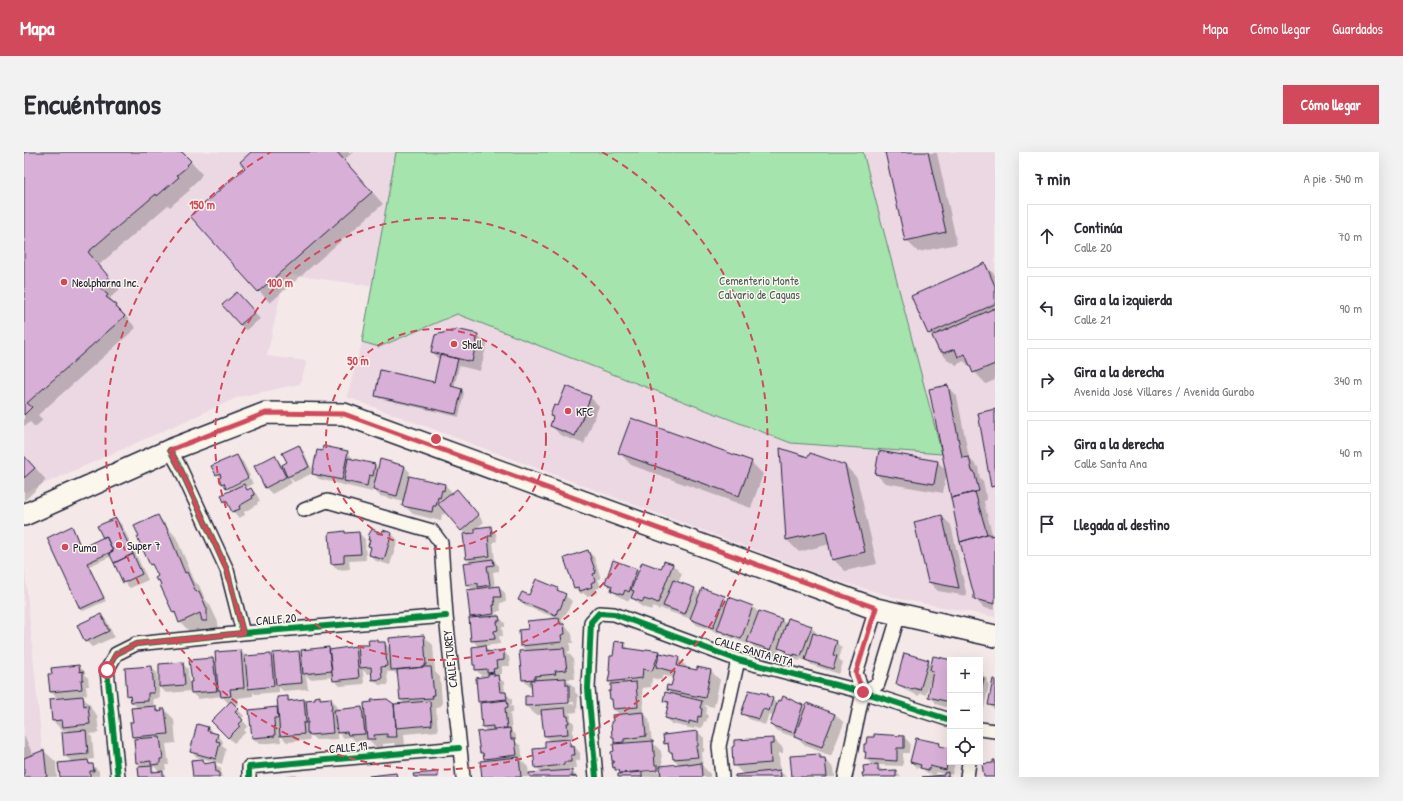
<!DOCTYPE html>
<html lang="es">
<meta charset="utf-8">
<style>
body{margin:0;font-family:"Patrick Hand",sans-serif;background:#f2f2f3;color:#2b2b33}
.controls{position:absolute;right:12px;bottom:12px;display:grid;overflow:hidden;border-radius:0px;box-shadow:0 4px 16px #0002}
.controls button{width:36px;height:36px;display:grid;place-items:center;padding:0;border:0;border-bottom:1px solid #e1e1e2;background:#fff;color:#2b2b33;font:20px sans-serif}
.stop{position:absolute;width:12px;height:12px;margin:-9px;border:3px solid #d1495b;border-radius:50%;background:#fff}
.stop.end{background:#d1495b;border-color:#fff;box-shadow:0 1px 4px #0008}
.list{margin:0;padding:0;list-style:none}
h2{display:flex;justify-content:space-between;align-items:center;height:52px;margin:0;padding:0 16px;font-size:17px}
h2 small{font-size:13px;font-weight:400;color:#7c7c81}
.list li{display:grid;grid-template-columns:26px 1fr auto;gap:12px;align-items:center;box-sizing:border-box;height:64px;margin:0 8px 8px;padding:0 8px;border:1px solid #e1e1e2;border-radius:0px}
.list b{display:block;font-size:15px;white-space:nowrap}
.list p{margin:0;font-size:13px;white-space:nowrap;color:#7c7c81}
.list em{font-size:13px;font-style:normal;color:#7c7c81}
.icon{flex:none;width:22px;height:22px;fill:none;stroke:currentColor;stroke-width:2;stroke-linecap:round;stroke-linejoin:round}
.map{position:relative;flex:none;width:971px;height:625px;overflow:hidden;border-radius:0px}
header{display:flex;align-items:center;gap:24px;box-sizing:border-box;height:56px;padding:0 20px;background:#d1495b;color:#fff}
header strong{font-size:19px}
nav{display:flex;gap:22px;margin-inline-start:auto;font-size:14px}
.intro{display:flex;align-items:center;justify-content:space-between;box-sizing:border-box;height:96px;padding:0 24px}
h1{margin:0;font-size:28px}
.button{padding:10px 18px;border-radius:0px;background:#d1495b;color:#fff;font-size:14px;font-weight:700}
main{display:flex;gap:24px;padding:0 24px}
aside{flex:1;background:#fff;border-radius:0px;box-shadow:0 4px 16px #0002}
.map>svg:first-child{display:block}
.built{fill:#ecd8e3}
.green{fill:#a5e4ad;stroke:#648374}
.shadow{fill:#0003;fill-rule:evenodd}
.building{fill:#d8b0d7;stroke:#22223b}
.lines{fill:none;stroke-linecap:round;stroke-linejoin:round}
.minor-casing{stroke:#22223b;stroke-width:16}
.primary-casing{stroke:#22223b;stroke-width:24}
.minor{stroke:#fbf7ec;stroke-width:13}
.primary{stroke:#fbf7ec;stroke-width:21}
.cycleway-casing{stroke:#fbf7ec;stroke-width:8}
.cycleway{stroke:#00873e;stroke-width:6}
.route{stroke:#d1495b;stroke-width:5}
.ring{fill:none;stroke:#d1495b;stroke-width:2;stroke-dasharray:7 5}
.poi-dot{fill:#d1495b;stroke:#fbf7ec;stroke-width:1.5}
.labels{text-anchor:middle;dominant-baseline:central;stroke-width:3;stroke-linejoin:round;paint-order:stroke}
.park-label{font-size:12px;fill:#495c5d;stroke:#fbf7ec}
.poi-label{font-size:12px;fill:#22223b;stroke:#fbf7ec;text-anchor:start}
.street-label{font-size:12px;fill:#22223b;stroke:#fbf7ec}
.centre{fill:#d1495b;stroke:#fbf7ec;stroke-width:2}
.ring-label{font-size:12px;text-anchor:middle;font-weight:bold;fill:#d1495b;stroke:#fbf7ec;stroke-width:3;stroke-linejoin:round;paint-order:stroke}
</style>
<header>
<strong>Mapa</strong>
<nav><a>Mapa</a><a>Cómo llegar</a><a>Guardados</a></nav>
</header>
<div class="intro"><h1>Encuéntranos</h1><a class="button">Cómo llegar</a></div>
<main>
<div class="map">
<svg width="971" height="625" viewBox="0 0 971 625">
<rect width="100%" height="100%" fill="#f4e9e8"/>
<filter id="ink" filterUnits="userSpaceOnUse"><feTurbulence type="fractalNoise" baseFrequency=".025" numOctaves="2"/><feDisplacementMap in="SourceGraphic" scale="8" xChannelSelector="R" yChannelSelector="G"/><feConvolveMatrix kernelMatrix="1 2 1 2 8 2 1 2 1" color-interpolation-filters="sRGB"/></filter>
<g filter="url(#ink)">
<!-- built -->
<path class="built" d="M0,0H372L348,134L261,122L243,204L283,209L276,232L215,245L0,341Z
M839,0H971V465L876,447L808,427L323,245L338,190L355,195L433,162L767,291L918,302Z
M0,410L21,625H0Z"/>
<!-- green -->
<path class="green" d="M372,0H839L918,302L767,291L433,162L355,195L338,190Z"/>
<!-- shadow -->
<path class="shadow" d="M0,0H158L178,22L175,27L165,36L166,38L146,55L144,53L75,113L96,137L86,146L112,176L14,263L19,268L11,275L6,270L0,274Z
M228,0H329L320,8L359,52L246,151L168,64L222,16Z
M862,0L913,1L933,92L894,100L882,88Z
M961,113L971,123V228L962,232L940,209L932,213L929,210L927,211L915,199L910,186L905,181Z
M219,148L236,167L222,178L216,173Z
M432,178L454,183L463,192L456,219L435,214L430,236L438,238L440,240L435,265L354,246L352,243L411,231L416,209L408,200Z
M924,234L933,244L945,306L954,315L956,326L959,329L963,348L960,349L961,355L969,385L971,384V458L960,456L951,447Z
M566,245L575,254L560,292L536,283L527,273L529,266L527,264L534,256Z
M274,294L280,300L289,320L323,300L329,306V308L351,313L355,317L380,314L386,320L385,325L421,333L429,341L439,344L460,370L453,376L466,375L472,381L473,389L469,390L471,410L475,414V419L469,420L471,436L475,435L481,441L482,450L476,451L477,459H474V460L451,463V465L474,462L475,465L481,471V475H478L479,484H475L476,492L460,494L466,500L479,499L485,505L486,514H478V522H475V526L480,530L481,541L488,547V552L486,553L489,555V561H486L488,580L492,583V590L497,594L499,609H498L504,615L505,622L518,621L512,615L527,590L521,584L519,563H512L502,554V545H509L508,537L499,528L502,499L497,494L496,478L505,477L535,467L501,454L495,448L533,437L548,449L542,463L540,462L538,469L548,482L549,491H546V499L543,500L549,506L551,527H542L551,536V540L554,543L553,560L544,561L547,563V568L550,571V577H549V588H545L556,601V608L552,609L553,616H545L546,619H547L554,625H459L464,609L457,601L464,580L459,575L457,551L455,549L465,525V523L458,524L452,518V514L450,512L455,495L448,488L450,467L447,464L449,438L443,433L447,411L443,406L442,383L421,360L420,363L418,362L417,369L389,362L380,353V350L356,344L349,337L348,340L295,327L289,321L270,330L265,325L268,331L248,342L242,336L231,315L251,305L258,313L264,311ZM452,377V382L445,383ZM550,550V552L516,554V552Z
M596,301L727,310L739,322L727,356L607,313Z
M0,303L22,328L0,349Z
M213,304L219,310L226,324L203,335L204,337L226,326L229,332L222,336L225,338L227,337L233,343L236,349L233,350L234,352L220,360L221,363L215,366L200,349L207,339L199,332L197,327L193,322Z
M785,306L821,313L833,326L853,412L821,419L809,407L806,392L775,400L763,388Z
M914,310L923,319L919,341L861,331L852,322Z
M134,364L152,385L171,430L175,433L181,447L186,453L194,470L195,480L191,481L185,475L168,482L156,470L154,465L150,461L137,434L139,433L134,428L135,425L131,417L127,412Z
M918,364L927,373L943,444L914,439L905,430Z
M92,367L98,373L124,428L106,436L100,430L88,404L65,414L82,449L59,459L56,457L47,376L50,378L58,396L80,386Z
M353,380L356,383L368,382L374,388L366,413L352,409L346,403L348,397L345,394L346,389L345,388Z
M306,381H335L341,387L342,408L325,409L326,417L314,418L308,412Z
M564,399L570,405L577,427H574L577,435L572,437L574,441L563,444L559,441L557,442L551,436Z
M590,410L613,418L615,420L637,418L641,410L649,413L658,422L654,431L670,437L676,443L700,445L704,449L729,455L735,461V460L758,468L763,473L787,475L793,481L792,483L812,490L818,496L815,507L819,511L815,522L788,513L783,509L776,507V509L769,507L756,496L753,504L730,495L724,489L723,492L700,483L696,479L695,481L673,473L667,467L646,460L644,458L643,459L636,456L635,458L629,455L628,458L618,455L607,444L605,449L594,444L582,431Z
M77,463L83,469L90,485L68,495L62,489Z
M400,484L409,493L411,520L416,525L418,551L417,552V554L412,555L414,579L380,582L381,593L373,594L370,591L359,592V595L353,596L345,588L331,589L327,585L320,586L314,580V587L292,588L285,582L286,588L263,590L256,583L257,590L235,592L229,586L252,557L255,559L263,545L267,549L280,548L284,552L295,546L298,548L307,547L313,553L314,558L338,556L342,560L369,553L381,552L377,548L375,525L370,520H363L364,533H355L349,527L348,521L343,522L339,518L340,532L316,534L310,528L309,525L286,527L282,523L284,537L259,539L255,535V540L231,542L229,540V544L214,546L215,552L210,553L220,564L217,567L224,574L220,578L222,580L210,591L188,569L205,552L198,544L174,547L168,541V539L142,541L136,535L158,511L164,517L165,531L169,530L189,507L193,511L216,499L223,505L246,503L251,507L275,500L278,504L304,496L307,499L332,495L335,499L354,489L357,491H361L367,497Z
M600,492L606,497L622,500L623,498L636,500L638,502L654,506L663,515V517L673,520L674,516L687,519L696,528L690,555L680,553L683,556L682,562L684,564L682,570L680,569L678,576L671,575L670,577L648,572L642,566L645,554L640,548L648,542L643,537L647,535L650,526L642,524L640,522L637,528L628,526L627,535L618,536L620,561L625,567L628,590L637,599L639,615L657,614L650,607V603L646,600V596L641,591L674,580L680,586V600H678L679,611H676L686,622V625H595L598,623L590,615L591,611L589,608L594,593L589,585L596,563L590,557L589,549L586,546L589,540L588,532L585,530L590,505ZM639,617V619L598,622L596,620Z
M904,509L908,513L926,509V556L914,553L905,544L908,531L906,530L902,543L896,541L895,544L879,537L873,531Z
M55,514L61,520V523L64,526L65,534H62L63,543H57L67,554L68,558L73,563L75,581L65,582L68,585L70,607L63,608L75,619V624L37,625L48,610L41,604L46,581L43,578H38L29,569L27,548L34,547L27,540Z
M127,515L133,521L136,546L129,547L130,555L137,560L141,558L150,567L152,591L142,592L145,613H141L142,618L134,619L131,615H128L132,621L138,620L143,625H116L118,616L113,610L112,588L109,585L110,571L114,556L108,550V547L104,543Z
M956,520L963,527V530L965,533L960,557L956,556Z
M971,528V558L965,552Z
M743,543L754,552L758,550L779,553L782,557L811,562L820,571L807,604L780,593L773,586L753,579L747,573L750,564L745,563L741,573L725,567L719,561Z
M184,576L199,589L198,594L202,597L198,612L173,605L167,599Z
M0,583L9,603L20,599L32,610L33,625H0Z
M880,585L886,591L885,601H879V614L853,613L860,620L871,619L877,625H840L850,614L842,607L843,601L841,600Z
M750,587L759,596V601H755L756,619L762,625H712L720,623L710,613Z
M915,592L919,596L926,597V610H931L928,623L924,622L927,625H909L922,624L921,622L912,620L911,623L903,621L899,617L893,616L887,610Z
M796,603L810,616L811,625H769Z
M179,608L184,612H191L197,617V624L199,625H170L168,609Z
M272,623L273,625H264L263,624Z"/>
<!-- building -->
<path class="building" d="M0,0H158L167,9L163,13L164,14L153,23L155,25L133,44L132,42L64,100L85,125L74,134L84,143L82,145L93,153L92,155L101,164L3,251L8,255L0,263Z
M227,0H313L348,40L234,140L166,64L221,16L216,10Z
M861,0H904L922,80L881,89Z
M961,111L971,134V152L904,182L887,144Z
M213,140L231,160L216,173L198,153Z
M971,156V212L949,221L941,202L934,205L931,197L919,201L918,199H915L908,184Z
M432,177L454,182L448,210L407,200L411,183L427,179H431Z
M416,203L434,207L427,234L438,237L432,262L351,244L356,218L410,230Z
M924,233L938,306L945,305L948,319H950L955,339L927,346L905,237Z
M542,234L567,244L551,284L526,274L529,265L526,264L530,253L534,254Z
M971,257V334L967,335L954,261Z
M607,266L728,309L715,344L594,301Z
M275,293L285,315L263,325L258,313L263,310L258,301Z
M299,294L324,299L318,328L288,322L293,298L298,299Z
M756,296L784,305L786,301L821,313L841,400L808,408L802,379L762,388Z
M855,299L914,309L910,332L851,322Z
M213,303L224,326L202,337L200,331L198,332L195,327L197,325L196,321L192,323L187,314Z
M251,303L262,325L241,336L230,314Z
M0,304L11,316L0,326Z
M324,306L351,312L349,324L345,323L343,334L320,329Z
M356,307L381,314L373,344L349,338Z
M385,324L421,332L420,339L418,338L416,346L414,345L412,354H409L408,360L378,354Z
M220,332L223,338L227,336L231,343L228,344L229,346L215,354L216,357L208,360L202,348L200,350L197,343Z
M433,337L455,363L437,379L414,352Z
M951,340L963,382L936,390L927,346Z
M134,363L139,373L141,372L161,421L163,420L172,440L175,439L183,457V469H178L176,461L155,471L151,460L149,461L136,433H137L135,428L133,429L131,426L134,424L128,412L126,413L113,385L115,384L110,374Z
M918,363L935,436L904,430L890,370Z
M92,366L109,402L90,411L85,401L89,399L82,384L79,386L73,374Z
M48,374L57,396L82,384L89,399L63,411L80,446L56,457L23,386Z
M467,374L468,384H464L466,404L442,407L439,382L451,381V376Z
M348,377L353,379V381L358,382L359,378L368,381L360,408L345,403L347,395L344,394L346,388H344L345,385L344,384Z
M321,379V381L335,380L337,402L320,403V411L307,412L305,381Z
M963,382H966V384L971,383V452L950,447V443L936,390Z
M564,398L572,421L569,422L571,429L567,431L568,435L556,439L554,435L550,436L540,406Z
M109,402L118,422L99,431L90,411Z
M469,407L470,413L463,414L466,433L454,435V431L442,433L439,411Z
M589,408L613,417L605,440L601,438L599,443L587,439L588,434L581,431Z
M640,409L649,412L634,451L627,448L626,449L620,447L618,450L607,446L610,439L607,438L618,410L637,417Z
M512,427L534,436L533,438L542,442L536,457H534L532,463L494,448L498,440L505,443Z
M649,428L671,436L661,462L639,454Z
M475,434L477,445H470L471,453H469L470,462L446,465L443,438Z
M678,436L701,444L689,476L666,467Z
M705,445L729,454L717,487L693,478Z
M735,459L758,467L747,498L723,490Z
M77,462L85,479L61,490L53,473Z
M475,464L476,469H473L474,478L470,479L471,487L447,489L445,466Z
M535,466L536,472H540L541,482L537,483L538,490L496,494L495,478L504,477L503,469Z
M764,466L788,474L777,504L770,502V504L762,501L763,499L754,496Z
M789,481L813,489L809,503L813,504L809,517L781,508Z
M400,483L402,513H400V515L367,518L365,486Z
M344,488H354V490H361L363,514L357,515L358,527L348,528L347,515L336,516L334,493H345Z
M591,489L601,491L600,496L621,499L622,497L636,499L628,519L619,517L618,526L584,530L586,519H585L586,504H589Z
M461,493L462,500L480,498V508L472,509L473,516L469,517L470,520L463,521V517L451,518V513H449L448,495Z
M332,494L335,526L309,529L305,498Z
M305,495L308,519L279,522L277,498Z
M540,496L543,518L531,519L532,522L511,524V527L498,528L495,499Z
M217,498L220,536L206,537L207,544L197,545L196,538H194L191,500Z
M275,499L278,531L252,533L249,501Z
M636,501L655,505L653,514L673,518V515L687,518L681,546L642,538L643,533L647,534L651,520L632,515Z
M880,501L905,508L896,538L890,536L889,538L872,532Z
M247,502L250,534L224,537L221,504Z
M909,504L928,508H926V550L904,545L909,519L906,518Z
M189,506L193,539L167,541L166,530H168L165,508Z
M159,510L161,533L135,535V512Z
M55,513L56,520L59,519V528H57L58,537L26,540L24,522H28L27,516Z
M128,514L130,541H124V549L107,550L106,543L103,544L101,516Z
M400,515H407L410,543H408L409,546L376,548L373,518Z
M956,519L958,520L957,526H960L956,544Z
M470,521V524L474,523L476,540H482L483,547L454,550L452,526L464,524V522Z
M542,526V533H545V551L501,554V544H508L507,528Z
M969,527H971V554L964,553Z
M612,530L614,555L589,557L588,547H586L585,539H587V532Z
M725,538L744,542L743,544L749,546L745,559L739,557L735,567L717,562Z
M641,540L678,549L676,556L678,557L677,565L674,564L673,571L665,569V572L641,566L645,550L639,549Z
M59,544L60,554L64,553L66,572L39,575L38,568L28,569L26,547Z
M264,544V549L280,547L282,571H279L280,582L256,584L253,545Z
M296,544V547L307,546L308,557H307L309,581L285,583V581H283V571H284L282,548L291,547V545Z
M759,544L779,553L770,581L746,573L754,548L757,549Z
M363,547L370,552L373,585H363V582L350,583L351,587H343L340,551L348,550L347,548Z
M483,548L484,555L481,556L483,576L469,577V574L458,575L456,551Z
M207,549L215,557L211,560L219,568L215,572L216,574L204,586L187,569Z
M406,549L408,573L372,576L370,552Z
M783,551L811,562L798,595L770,585Z
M132,554V559L134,558V560L138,559L137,557H141L144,582L108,585L106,570H109L107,556Z
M253,555L254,566H250L251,584L228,586L225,558Z
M338,555L341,582L324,583L323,580L313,581L310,558Z
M541,556L542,564H544L545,571H543L544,582L520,584L517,558Z
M620,560L622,584L600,587V590L590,591V585H588L587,570L589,569L588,563Z
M173,572L184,575L183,579L194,582L192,589L196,590L192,607L166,600Z
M486,576L487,587H491L493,603L460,607L459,601H456L453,580Z
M62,578L64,602L40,604L38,580Z
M674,579V594L672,595L674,605L649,607L648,600H645L644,591L640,592L639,583Z
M850,582L880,584V596H873V609L841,607L842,600H840V592H842L843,585H850Z
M136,585L139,607H136V612L127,613V609L112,611L110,587Z
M750,586V592H746L747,611L709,614L708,595L710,594V588Z
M892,586L916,591L915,594L926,596L922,618L906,614L905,618L896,616L897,613L886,610Z
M546,587V595L550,594L551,603H547V610H540V613L511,616L509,597L521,596V589Z
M629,589L631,613H634V618L596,621L595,618H591V615L589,616L588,610H591L590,609H588L587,600L590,599L589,592Z
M20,598L23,625H0V606Z
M796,602V606H801L803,625H768L766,604Z
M495,605L497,625H458L456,609Z
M179,607L180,612L191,610L192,620H195V625H169L167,608Z
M64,608L65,612H69L70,619H66V625H36L34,611Z
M969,608H971V625H960L958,612L969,611Z
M664,611V613L677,611L678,625H637L636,614Z
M854,612V619L872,618V625H839L838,621H840L839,614Z
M128,614V620L139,619V625H115L114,615Z
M548,618V625H553H506L505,621Z
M756,618L757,625H711V623Z
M414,620V625H390L389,622Z
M618,620V625H594V622Z
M924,620V625H898L920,623V621Z
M372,621L373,625H345V624Z"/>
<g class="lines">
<!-- minor casing -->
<g class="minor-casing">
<path id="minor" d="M146,298L156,316L203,418L219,481
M280,358L303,349L408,379L417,391L422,464L439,625
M839,540L854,532L875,462
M956,577L971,579
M94,625L83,518L92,502L112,492L219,481L422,464
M225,625V615L435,596
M572,625L564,537L567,470L575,461L590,462L714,508L839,540L926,568
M698,625L695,594L714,508
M821,625L839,540L832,521L852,457
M943,625L945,610"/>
</g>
<!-- primary casing -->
<g class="primary-casing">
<path id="primary" d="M0,363L146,298L242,261L320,262L852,457L971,484"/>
</g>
<!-- minor -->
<use href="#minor" class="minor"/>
<!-- primary -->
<use href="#primary" class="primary"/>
<!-- cycleway casing -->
<g class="cycleway-casing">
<path id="cycleway" d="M146,298L156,316L203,418L219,481
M94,625L83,518L92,502L112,492L219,481L422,464
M225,625V615L435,596
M572,625L564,537L567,470L575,461L590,462L714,508L839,540L926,568"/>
</g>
<!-- cycleway -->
<use href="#cycleway" class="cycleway"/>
</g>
</g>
<g class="lines" filter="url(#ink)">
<!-- route -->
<path class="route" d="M83,518L92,502L112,492L219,481L203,418L156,316L146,298L242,261L320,262L852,456L832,521L839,540"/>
</g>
<!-- distance rings -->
<g class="ring">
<circle cx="412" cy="287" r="110"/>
<circle cx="412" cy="287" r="221"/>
<path d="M578 0A331 331 0 1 1 247 0"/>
</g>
<!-- markers -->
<g class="poi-dot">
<circle cx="40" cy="130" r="4"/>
<circle cx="430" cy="192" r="4"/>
<circle cx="544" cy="259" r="4"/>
<circle cx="95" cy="393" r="4"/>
<circle cx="41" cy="395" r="4"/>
</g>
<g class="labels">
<!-- park labels -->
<g class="park-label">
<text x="735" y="128">Cementerio Monte<tspan x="735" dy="14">Calvario de Caguas</tspan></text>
</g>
<!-- poi labels -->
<g class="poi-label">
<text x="48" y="130">Neolpharna Inc.</text>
<text x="438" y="192">Shell</text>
<text x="552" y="259">KFC</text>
<text x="103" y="393">Super 7</text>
<text x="49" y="395">Puma</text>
</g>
<!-- street labels -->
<g class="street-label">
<text transform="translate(252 467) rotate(-5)">CALLE 20</text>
<text transform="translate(730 499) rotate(16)">CALLE SANTA RITA</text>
<text transform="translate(426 507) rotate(-96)">CALLE TUREY</text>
<text transform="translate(324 595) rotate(-5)">CALLE 19</text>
</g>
</g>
<circle cx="412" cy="287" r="6" class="centre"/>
<g class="ring-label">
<text x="178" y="57">150 m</text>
<text x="256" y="135">100 m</text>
<text x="334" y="213">50 m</text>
</g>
</svg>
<div class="controls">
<button>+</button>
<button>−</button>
<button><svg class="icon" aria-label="locate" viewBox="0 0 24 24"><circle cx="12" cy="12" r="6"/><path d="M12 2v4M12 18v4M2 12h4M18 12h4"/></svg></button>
</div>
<div class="stop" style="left:83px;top:518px"></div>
<div class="stop end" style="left:839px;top:540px"></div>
</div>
<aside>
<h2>7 min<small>A pie · 540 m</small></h2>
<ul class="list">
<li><svg class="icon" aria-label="ahead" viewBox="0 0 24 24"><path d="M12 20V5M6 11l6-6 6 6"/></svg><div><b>Continúa</b><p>Calle 20</p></div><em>70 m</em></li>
<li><svg class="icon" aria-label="left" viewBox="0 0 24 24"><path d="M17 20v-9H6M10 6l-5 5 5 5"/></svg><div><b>Gira a la izquierda</b><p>Calle 21</p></div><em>90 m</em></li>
<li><svg class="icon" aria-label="right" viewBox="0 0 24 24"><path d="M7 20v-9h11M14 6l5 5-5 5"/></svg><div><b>Gira a la derecha</b><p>Avenida José Villares / Avenida Gurabo</p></div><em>340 m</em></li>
<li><svg class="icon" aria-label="right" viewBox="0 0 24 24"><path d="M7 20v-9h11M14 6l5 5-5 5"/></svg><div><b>Gira a la derecha</b><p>Calle Santa Ana</p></div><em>40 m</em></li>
<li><svg class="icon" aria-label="arrive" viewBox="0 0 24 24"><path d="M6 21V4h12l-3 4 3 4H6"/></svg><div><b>Llegada al destino</b></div></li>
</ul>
</aside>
</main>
